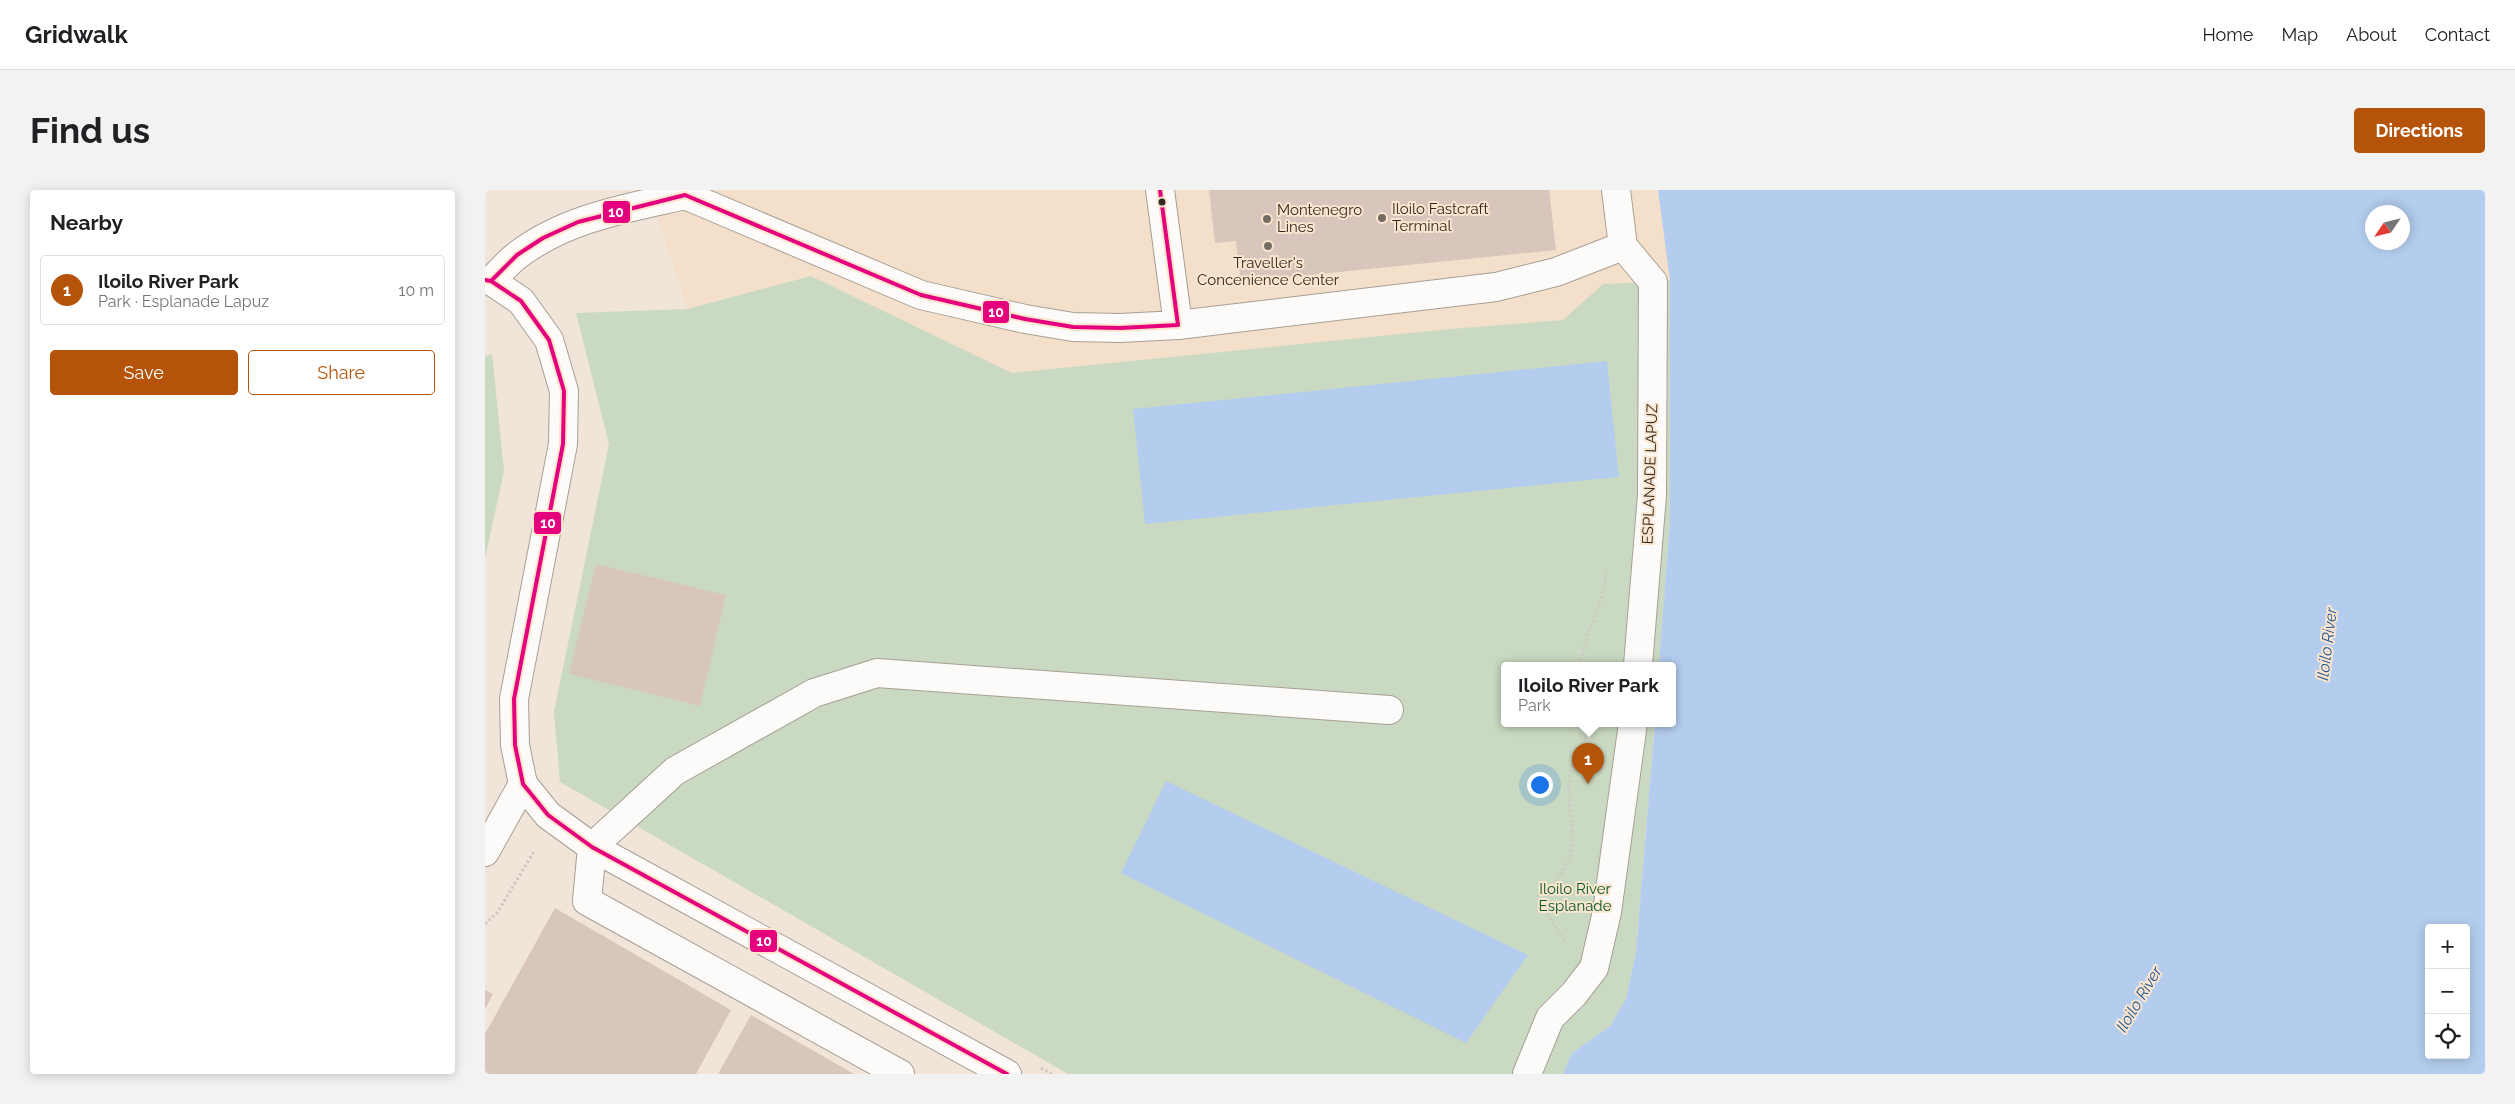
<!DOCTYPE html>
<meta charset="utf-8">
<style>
body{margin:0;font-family:Raleway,sans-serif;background:#f2f2f2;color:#202124}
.controls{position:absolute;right:15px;bottom:15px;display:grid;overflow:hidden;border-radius:5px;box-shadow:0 2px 12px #0003}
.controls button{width:45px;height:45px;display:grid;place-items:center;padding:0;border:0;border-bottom:1px solid #e0e0e0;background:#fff;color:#202124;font:25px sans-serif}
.compass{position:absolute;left:1880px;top:15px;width:45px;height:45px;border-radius:50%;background:#fff;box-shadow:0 2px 12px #0003;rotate:235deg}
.you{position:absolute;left:1054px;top:594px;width:18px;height:18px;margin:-12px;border:4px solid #fff;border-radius:50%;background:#1a73e8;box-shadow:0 0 0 8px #1a73e833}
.badge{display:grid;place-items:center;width:32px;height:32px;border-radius:50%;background:#b45309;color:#fff;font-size:16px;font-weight:700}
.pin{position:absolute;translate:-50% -41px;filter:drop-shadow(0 1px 2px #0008)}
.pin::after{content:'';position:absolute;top:26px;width:18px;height:15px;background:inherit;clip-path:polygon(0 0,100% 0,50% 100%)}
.popup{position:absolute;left:1016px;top:472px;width:175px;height:65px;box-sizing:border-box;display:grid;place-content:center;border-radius:5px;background:#fff;filter:drop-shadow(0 1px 4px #0005);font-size:16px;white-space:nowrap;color:#757577}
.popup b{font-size:19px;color:#202124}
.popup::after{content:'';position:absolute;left:50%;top:100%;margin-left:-10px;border:10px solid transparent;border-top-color:#fff}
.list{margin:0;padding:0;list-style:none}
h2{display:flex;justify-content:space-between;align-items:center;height:65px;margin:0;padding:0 20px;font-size:21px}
h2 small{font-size:16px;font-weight:400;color:#757577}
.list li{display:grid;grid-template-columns:32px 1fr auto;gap:15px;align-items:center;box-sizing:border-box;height:70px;margin:0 10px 10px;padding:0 10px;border:1px solid #e0e0e0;border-radius:5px}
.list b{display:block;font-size:19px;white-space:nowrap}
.list p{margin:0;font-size:16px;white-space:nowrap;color:#757577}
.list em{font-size:16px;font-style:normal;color:#757577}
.actions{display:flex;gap:10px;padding:15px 20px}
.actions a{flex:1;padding:11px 0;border:1px solid #b45309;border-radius:5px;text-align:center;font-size:18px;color:#b45309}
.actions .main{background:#b45309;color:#fff}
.icon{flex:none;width:28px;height:28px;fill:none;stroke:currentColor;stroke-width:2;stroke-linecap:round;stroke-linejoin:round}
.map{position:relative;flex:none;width:2000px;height:884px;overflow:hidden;border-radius:5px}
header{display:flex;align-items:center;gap:30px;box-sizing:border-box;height:70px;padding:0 25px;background:#fff;border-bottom:1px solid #e0e0e0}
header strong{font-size:24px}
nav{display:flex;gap:28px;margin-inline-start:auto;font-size:18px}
.intro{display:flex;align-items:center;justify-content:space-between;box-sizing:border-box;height:120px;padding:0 30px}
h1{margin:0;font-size:35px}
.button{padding:12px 22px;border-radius:5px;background:#b45309;color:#fff;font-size:18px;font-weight:700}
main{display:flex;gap:30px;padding:0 30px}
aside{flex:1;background:#fff;border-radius:5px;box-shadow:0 2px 12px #0003}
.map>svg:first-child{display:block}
.built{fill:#f4e0ca}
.green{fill:#cadac2}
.water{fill:#b4cdee;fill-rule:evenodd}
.building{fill:#d8c6bc}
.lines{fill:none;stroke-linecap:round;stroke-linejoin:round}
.minor-casing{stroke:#a79f95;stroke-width:30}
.major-casing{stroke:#a79f95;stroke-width:30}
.path{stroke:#cdc9c5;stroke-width:3;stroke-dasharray:2.5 2.5;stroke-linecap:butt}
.minor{stroke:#fdfbf9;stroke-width:28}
.major{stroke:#fdfbf9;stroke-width:28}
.bus-1-casing{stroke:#fbe5ce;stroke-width:8}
.bus-1{stroke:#e5007d;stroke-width:4}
.bus-dot{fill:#322a21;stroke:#fbe5ce;stroke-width:2}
.poi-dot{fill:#746b61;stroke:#fbe5ce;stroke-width:2}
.labels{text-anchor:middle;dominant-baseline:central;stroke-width:4;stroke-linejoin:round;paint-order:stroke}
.poi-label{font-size:15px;fill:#322a21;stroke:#fbe5ce;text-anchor:start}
.street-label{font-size:15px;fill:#322a21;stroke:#fbe5ce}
.park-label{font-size:15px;fill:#025b24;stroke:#fbe5ce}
.water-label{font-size:16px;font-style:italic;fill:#235896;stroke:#fbe5ce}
.line-badge{stroke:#fbe5ce;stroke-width:2}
.badge-label{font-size:14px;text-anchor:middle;font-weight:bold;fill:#fff}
</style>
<header>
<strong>Gridwalk</strong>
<nav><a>Home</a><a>Map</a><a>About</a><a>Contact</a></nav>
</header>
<div class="intro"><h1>Find us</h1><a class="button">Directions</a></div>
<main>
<aside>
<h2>Nearby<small></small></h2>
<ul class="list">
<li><span class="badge">1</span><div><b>Iloilo River Park</b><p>Park · Esplanade Lapuz</p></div><em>10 m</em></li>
</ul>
<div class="actions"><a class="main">Save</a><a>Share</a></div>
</aside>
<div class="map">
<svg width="2000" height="884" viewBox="0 0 2000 884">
<rect width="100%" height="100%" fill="#f0e5d8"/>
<!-- built -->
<path class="built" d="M164,0H1173L1185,91L1118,94L1078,130L965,139L527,183L326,86L202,119Z"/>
<!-- green -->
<path class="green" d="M326,86L527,183L965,139L1078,130L1118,94L1185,91V330L1174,475H1019V533H1170L1151,762L1141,809L1125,836L1086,864L1078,884H583L75,592L69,522L124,254L91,123L202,119Z
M7,164L19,281L0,369V166Z"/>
<!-- water -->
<path class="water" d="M1173,0H2000V884H1078L1086,864L1125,836L1141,809L1151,762L1170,533H1187V475H1174L1185,330V91ZM1918,22V52H1888V22ZM1944,738H1981V865H1944Z
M1122,171L1134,287L660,334L648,219Z
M681,591L1043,765L981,853L636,683Z"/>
<!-- building -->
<path class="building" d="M724,0H1064L1071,60L756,92L751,51L730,53Z
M111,374L241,405L215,516L84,484Z
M70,718L246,820L211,884H0V844Z
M0,800L8,804L0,819Z
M266,825L369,884H233Z"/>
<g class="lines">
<!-- minor casing -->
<g class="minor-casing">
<path id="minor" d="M675,0L693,135
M200,5L436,105L540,129L588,137L635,138L693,135L1011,97L1071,82L1138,56L1131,0
M1138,56L1168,92L1167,305L1153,475
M6,91C15,82 24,71 34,64C82,28 143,18 200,5L208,0
M0,662L38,594
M415,884L102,711L107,657L190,581L329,503L392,483L904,520
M1042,884L1065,828L1089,804L1109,778L1122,722L1148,533"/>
</g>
<!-- major casing -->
<g class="major-casing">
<path id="major" d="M0,90L6,91L36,111L64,150L79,201L78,254L29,509L30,555L38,594L63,625L107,657L522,884"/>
</g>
<!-- path -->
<path class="path" d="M1094,475L1103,443L1114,416L1122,382
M0,734L12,723L50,660
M1079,751L1061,722C1062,716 1062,709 1065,703C1070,690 1080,680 1085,666C1092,640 1080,612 1085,586C1088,566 1102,551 1106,533
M556,878L567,884"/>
<!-- minor -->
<use href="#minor" class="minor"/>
<!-- major -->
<use href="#major" class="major"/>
<!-- bus-1 casing -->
<g class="bus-1-casing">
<path id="bus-1" d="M675,0L693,135
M0,90L6,91L36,111L64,150L79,201L78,254L29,509L30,555L38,594L63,625L107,657L522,884
M6,91L32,65L58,48L93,32L200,5L436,105L540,129L588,137L635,138L693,135"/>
</g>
<!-- bus-1 -->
<use href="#bus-1" class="bus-1"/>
</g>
<!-- markers -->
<circle class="bus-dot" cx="677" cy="12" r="4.5"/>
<g class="poi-dot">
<circle cx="897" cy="28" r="5"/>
<circle cx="782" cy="29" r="5"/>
<circle cx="783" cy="56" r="5"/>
</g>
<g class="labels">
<!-- poi labels -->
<g class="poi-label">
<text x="907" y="19">Iloilo Fastcraft<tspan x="907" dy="17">Terminal</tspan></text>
<text x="792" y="20">Montenegro<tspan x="792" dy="17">Lines</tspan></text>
<text x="783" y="73" text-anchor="middle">Traveller's<tspan x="783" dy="17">Concenience Center</tspan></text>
</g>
<!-- street labels -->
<g class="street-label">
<text transform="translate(1165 284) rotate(-88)">ESPLANADE LAPUZ</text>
</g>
<!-- park labels -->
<g class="park-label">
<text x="1090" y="699">Iloilo River<tspan x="1090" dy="17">Esplanade</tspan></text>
</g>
<!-- water labels -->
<g class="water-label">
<text transform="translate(1842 454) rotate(-83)">Iloilo River</text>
<text transform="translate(1654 809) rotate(-59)">Iloilo River</text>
</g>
</g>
<g class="line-badge">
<rect x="117" y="10" width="29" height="24" rx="5" fill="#e5007d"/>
<rect x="497" y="110" width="28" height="24" rx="5" fill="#e5007d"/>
<rect x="48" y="321" width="29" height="24" rx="5" fill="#e5007d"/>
<rect x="264" y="739" width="29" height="24" rx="5" fill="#e5007d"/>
</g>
<g class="badge-label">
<text x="131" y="27">10</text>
<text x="511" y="127">10</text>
<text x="63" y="338">10</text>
<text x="279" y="756">10</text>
</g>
</svg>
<div class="controls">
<button>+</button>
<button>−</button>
<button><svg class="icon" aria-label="locate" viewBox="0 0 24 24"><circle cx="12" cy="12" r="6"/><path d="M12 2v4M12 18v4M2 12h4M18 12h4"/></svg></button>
</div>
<svg class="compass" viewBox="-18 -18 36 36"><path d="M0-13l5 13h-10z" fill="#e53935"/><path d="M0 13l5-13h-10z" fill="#757577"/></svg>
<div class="you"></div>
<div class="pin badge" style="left:1103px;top:594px">1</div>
<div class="popup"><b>Iloilo River Park</b>Park</div>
</div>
</main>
